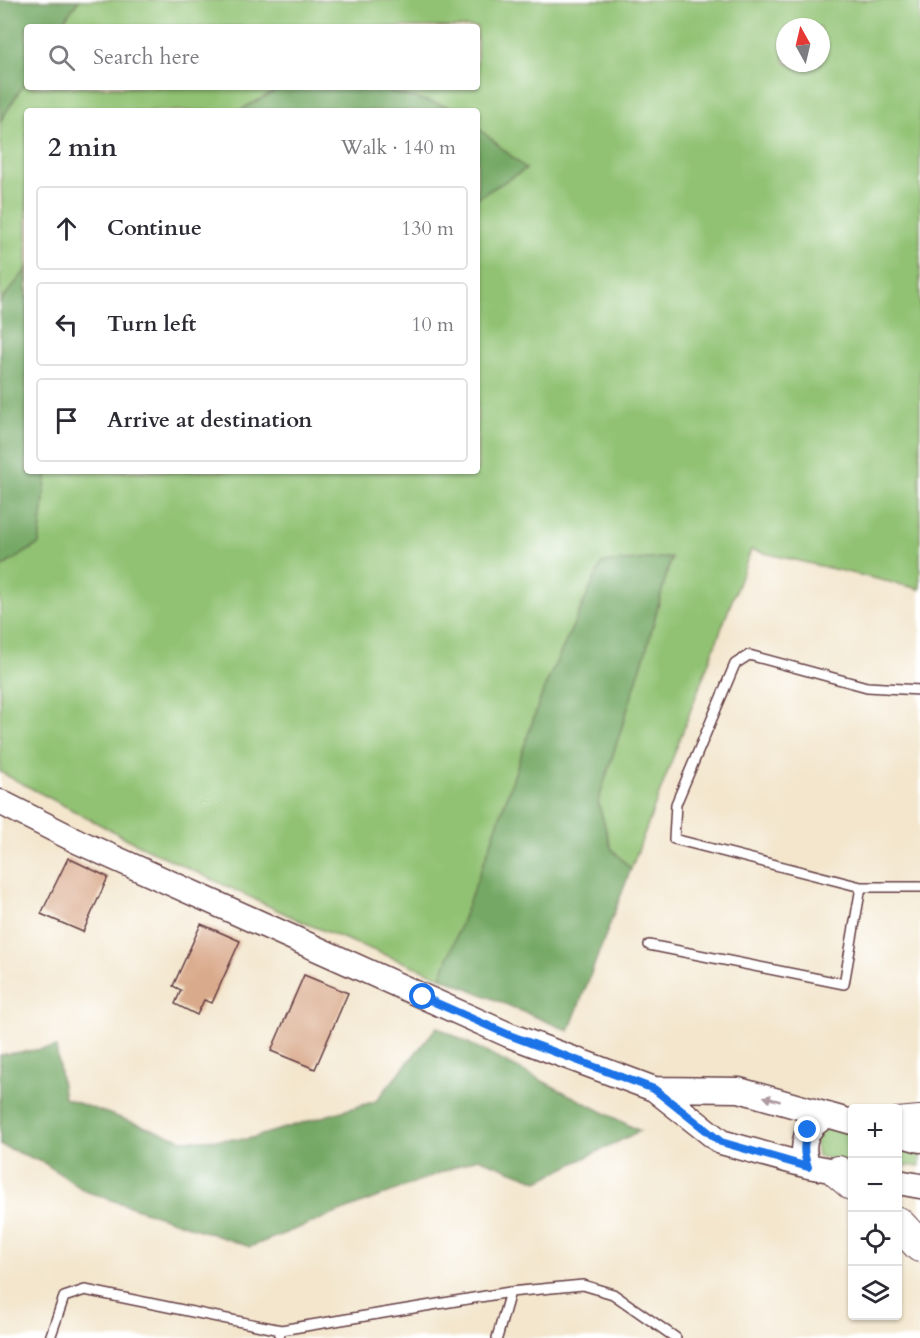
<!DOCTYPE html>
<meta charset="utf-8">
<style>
body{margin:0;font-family:Cardo,serif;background:#f7f7f7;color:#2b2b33}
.controls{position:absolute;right:18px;bottom:18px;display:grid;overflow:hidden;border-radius:6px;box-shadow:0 2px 4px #0004}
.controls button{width:54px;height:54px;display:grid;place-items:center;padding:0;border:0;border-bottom:2px solid #e1e1e2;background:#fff;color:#2b2b33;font:30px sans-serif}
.compass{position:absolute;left:776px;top:18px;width:54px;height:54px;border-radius:50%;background:#fff;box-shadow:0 2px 4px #0004;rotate:352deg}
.stop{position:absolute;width:18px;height:18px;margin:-14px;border:4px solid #1a73e8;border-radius:50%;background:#fff}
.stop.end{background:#1a73e8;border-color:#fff;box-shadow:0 2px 6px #0008}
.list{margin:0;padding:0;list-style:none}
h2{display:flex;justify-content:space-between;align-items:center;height:78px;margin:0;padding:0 24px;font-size:26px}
h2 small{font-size:20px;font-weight:400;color:#7c7c81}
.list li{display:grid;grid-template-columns:39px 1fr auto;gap:18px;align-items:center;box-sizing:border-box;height:84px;margin:0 12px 12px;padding:0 12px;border:2px solid #e1e1e2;border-radius:6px}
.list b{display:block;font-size:22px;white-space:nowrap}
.list em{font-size:20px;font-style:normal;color:#7c7c81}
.icon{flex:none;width:33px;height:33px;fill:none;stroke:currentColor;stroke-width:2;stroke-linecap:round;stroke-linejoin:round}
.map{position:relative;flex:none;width:920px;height:1338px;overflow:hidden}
.search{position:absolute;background:#fff;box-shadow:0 2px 4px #0004;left:24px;top:24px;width:456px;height:66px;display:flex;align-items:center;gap:15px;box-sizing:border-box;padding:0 21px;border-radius:6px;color:#7c7c81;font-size:22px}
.panel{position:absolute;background:#fff;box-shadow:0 2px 4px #0004;left:24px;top:108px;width:456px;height:366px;border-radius:6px}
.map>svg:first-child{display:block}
.green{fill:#91c273;stroke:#6e704f;stroke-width:1.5;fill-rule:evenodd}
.forest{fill:#74a865;stroke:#5f6448;stroke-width:1.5}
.building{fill:#daaa8c}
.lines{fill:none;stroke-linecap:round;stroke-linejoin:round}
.service-casing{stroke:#633d43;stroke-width:12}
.tertiary-casing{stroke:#633d43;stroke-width:27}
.trunk-casing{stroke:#633d43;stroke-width:34}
.service{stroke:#fff;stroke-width:9}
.tertiary{stroke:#fff;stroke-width:24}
.trunk{stroke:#fff;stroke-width:32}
.oneway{fill:#ae9aa0}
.route{stroke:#1a73e8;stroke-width:8}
</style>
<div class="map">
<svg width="920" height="1338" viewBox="0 0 920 1338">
<rect width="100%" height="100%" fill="#fff"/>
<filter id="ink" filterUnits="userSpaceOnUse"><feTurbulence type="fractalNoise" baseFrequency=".0167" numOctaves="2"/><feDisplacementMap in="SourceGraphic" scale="12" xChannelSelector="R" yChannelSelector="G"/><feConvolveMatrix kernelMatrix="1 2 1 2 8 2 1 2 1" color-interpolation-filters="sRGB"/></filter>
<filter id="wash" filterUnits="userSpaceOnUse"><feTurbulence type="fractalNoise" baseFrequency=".008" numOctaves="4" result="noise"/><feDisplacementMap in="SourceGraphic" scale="24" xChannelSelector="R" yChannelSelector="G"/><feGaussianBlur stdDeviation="1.35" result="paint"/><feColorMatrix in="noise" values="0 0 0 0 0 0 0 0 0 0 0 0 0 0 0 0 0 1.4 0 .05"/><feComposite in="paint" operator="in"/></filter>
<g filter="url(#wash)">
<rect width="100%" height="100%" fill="#f3e6cd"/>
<!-- green -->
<path class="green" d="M79,0H920V589L751,550L631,869L611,848L598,802L646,651L671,558L602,563L543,691L491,843L441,977L307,924L139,845L0,772V568L39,544L47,471H477V198L526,169L477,127V111H459L454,108L371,87H477V27H59ZM785,27H821V63H785Z
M27,79V87H283L238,111H27V269L0,302V217L2,215L0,122Z
M824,1128H852V1165L818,1156L815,1141Z
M898,1144L920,1152V1166H898Z"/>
<!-- forest -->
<path class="forest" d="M0,0H79L59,27H27V79L0,122Z
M283,87H371L454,108L459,111H238Z
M477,127L526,169L477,198Z
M27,269V471H47L39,544L0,568V302Z
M671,557L646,651L598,802L611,848L631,869L569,1031L441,977L491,843L543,691L602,563Z
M437,1027L640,1131L538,1181L478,1158L250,1247L85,1191L44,1163L0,1145V1055L56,1047L64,1098L183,1140L248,1139L376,1101Z"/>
<g id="blocks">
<!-- building -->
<path class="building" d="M68,858L108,877L83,932L41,914Z
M201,924L240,941L212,1003L204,1000L197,1015L175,1004L181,990L173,986Z
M304,975L348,993L315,1069L271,1051Z"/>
</g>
</g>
<g filter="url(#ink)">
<use href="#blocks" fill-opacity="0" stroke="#633d43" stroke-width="1.5"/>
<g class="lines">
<!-- service casing -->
<g class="service-casing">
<path id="service" d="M920,690L867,687L749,655L735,664L676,804L674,839L861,887H920
M649,945L844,984L861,887
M281,1330L510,1292L583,1285L613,1294L676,1338
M50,1338L64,1297L85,1290L281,1330L279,1338
M497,1338L510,1292"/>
</g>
<!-- tertiary casing -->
<g class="tertiary-casing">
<path id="tertiary" d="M0,802L79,842L509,1035L654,1089L721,1142L808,1166L852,1174
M654,1089L739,1090L852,1122
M898,1134L920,1140
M808,1166C799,1143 806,1126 828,1115
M898,1182L920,1186"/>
</g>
<!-- trunk casing -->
<g class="trunk-casing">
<path id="trunk" d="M898,1124L920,1122
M838,1172L852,1184
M898,1223L920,1246"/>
</g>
<!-- service -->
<use href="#service" class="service"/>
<!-- tertiary -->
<use href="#tertiary" class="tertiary"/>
<!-- trunk -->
<use href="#trunk" class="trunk"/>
</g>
<!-- one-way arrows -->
<defs><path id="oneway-solid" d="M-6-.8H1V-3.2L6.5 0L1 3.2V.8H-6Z" transform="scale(1.5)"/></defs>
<use class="oneway" href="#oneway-solid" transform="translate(772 1099) rotate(-164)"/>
</g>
<g class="lines" filter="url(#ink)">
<!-- route -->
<path class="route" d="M423,997L509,1035L654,1089L721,1142L808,1167C803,1153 803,1144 808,1130"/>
</g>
</svg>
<div class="controls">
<button>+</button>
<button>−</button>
<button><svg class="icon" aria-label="locate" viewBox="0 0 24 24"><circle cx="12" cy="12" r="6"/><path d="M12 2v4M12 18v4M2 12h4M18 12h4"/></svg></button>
<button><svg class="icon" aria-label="layers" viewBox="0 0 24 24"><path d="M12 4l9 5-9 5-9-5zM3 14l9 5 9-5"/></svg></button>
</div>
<svg class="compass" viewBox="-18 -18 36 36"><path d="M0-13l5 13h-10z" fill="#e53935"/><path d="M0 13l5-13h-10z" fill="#7c7c81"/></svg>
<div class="stop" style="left:423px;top:997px"></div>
<div class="stop end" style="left:808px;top:1130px"></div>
<div class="search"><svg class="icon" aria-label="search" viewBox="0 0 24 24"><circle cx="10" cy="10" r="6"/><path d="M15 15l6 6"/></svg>Search here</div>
<section class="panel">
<h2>2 min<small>Walk · 140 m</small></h2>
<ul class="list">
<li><svg class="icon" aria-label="ahead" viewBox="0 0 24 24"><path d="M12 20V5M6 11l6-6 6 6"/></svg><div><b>Continue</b></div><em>130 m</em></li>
<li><svg class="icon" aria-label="left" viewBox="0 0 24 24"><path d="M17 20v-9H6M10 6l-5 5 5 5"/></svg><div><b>Turn left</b></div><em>10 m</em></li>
<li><svg class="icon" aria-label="arrive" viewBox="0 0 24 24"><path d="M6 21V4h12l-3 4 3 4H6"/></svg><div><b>Arrive at destination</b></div></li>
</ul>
</section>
</div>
